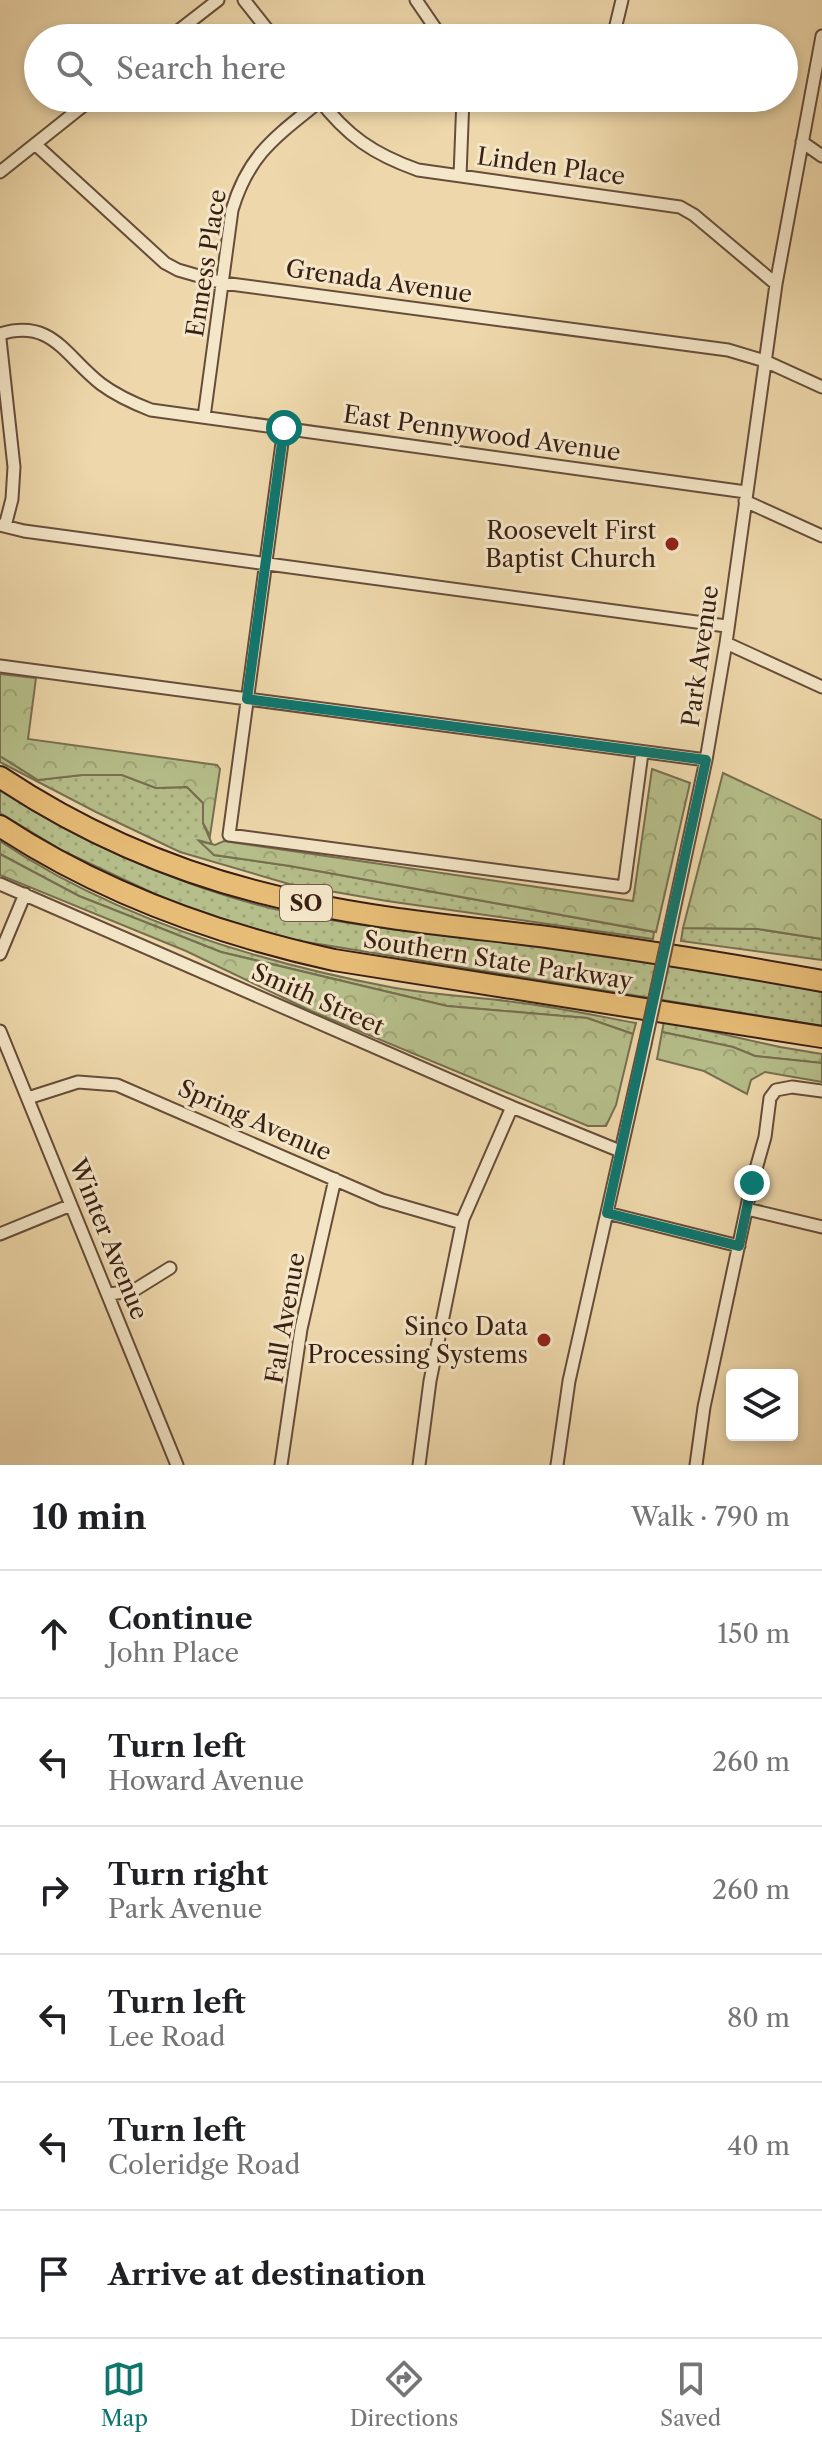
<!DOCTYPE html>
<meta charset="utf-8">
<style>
body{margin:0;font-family:"Libre Caslon Text",serif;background:#f2f2f2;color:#202124}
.controls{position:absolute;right:24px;bottom:24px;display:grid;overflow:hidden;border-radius:8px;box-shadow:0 4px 12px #0003}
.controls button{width:72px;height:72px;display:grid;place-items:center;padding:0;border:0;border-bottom:2px solid #e0e0e0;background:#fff;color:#202124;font:40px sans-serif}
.stop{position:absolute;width:24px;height:24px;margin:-18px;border:6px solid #0f766e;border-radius:50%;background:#fff}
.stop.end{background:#0f766e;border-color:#fff;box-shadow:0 2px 8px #0008}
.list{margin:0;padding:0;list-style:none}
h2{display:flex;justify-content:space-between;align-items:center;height:104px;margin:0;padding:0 32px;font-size:34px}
h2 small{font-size:26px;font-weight:400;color:#757577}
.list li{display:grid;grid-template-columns:52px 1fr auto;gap:24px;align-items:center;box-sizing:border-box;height:128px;padding:0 32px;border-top:2px solid #e0e0e0}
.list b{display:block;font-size:30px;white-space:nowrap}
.list p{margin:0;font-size:26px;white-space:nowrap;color:#757577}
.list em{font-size:26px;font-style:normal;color:#757577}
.icon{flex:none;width:44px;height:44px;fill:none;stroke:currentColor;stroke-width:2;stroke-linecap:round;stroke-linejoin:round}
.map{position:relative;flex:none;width:822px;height:1465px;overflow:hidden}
.search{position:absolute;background:#fff;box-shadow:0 4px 12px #0003;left:24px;right:24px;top:24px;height:88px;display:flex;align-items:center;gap:20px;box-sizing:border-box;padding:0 28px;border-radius:44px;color:#757577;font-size:30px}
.sheet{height:872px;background:#fff}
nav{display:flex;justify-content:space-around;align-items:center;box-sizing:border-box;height:112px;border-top:2px solid #e0e0e0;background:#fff;font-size:22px;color:#757577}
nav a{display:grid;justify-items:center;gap:4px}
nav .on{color:#0f766e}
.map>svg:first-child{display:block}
.grass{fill:url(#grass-dots);stroke:#786f50;stroke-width:2}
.forest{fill:url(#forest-crowns);stroke:#786f50;stroke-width:2}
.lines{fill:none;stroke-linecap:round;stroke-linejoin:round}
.street-casing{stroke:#664d3a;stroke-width:15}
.highway-casing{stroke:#391f14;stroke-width:24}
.street{stroke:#f4e6c8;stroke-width:11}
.highway{stroke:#e7bc76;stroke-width:20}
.street-bridge-casing{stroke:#664d3a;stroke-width:15;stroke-linecap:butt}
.street-bridge{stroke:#f4e6c8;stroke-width:11}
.route{stroke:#0f766e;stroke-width:10}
.poi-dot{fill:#8f2418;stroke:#f4e6c8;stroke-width:3}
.labels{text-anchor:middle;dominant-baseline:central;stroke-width:6;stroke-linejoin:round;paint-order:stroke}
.shield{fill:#f4e6c8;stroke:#715b4a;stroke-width:2}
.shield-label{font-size:22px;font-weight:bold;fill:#391f14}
.street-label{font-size:24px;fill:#391f14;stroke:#f4e6c8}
.poi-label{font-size:24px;fill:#391f14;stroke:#f4e6c8;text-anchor:end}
</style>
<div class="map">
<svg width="822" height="1465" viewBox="0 0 822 1465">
<defs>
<pattern id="grass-dots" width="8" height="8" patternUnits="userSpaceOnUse" patternTransform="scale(2)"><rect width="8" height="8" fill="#b6bf8b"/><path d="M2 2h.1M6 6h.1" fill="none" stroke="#9da477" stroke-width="1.8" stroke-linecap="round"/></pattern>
<pattern id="forest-crowns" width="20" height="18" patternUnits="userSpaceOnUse" patternTransform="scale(2)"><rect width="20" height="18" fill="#b6bf8b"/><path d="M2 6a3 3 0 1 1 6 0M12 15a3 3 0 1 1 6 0" fill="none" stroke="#9da477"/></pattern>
</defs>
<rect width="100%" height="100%" fill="#eed8ab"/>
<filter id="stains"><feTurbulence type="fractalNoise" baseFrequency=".0025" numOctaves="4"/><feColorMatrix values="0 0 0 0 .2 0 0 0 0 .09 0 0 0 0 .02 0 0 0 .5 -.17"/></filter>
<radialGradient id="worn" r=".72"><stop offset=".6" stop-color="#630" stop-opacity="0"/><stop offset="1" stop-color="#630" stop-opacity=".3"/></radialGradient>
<!-- grass -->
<path class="grass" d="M0,756L38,780L82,775H122L156,788L187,787L203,803V823L212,844L201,841L214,855L290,866L654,932L653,939L387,901L289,884L180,852L96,812L0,762Z
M0,789C83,846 208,898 307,916C418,936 531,943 643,959C703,968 763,981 822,992V1026L294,940L187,909L63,851L0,813Z
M0,841C115,918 254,961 390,987C433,995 478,997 522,1003C560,1008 598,1016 636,1023L633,1034L587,1018L447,1006L221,952L79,896L0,854Z
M683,928L758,929L822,939V960L681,941Z
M664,1021L780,1047L822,1054V1063L755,1056L733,1047L662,1032Z"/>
<!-- forest -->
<path class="forest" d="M0,674L36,678L28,739L217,765L220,769L210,836L203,823V803L187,787L156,788L122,775H82L38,780L0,756Z
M652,769L690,783L656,932L290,866L214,855L199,841L215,845L224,841L633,901Z
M723,773L822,820V939L758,929L683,928Z
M0,854L79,896L221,952L447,1006L587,1018L633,1034L616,1105L606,1126H588L311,1011L186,951L0,875Z
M662,1032L733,1047L755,1056L822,1063V1082L765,1072L751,1080L747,1094L704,1071L657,1059Z"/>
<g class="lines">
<!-- street casing -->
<g class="street-casing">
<path id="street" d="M244,0L274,38
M416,0L442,38
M616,25L622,0
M169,38L218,0
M318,98C347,136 373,154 418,170L680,207L694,215L776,284
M802,142L822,156
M35,144L165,263L178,270L223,283L728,350L765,361L822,387
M0,172L93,98
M460,176L463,98
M0,334C52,318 65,356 101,384C117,396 133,403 151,410L746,492
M0,339L14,467L12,499L5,526
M204,417L232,210C249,153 277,136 320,101
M284,428L229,835L624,887L642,753
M745,501L822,536
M0,525L24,531L726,626
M726,643L822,687
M0,666L706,760
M0,884L512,1107L620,1151
M671,924L706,760L726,643L776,284L822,36
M0,954L25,894
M0,1031L177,1465
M28,1098L78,1082L117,1085L382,1200L462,1223
M747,1209L822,1227
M607,1213L739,1246
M0,1234L71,1205
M109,1294L133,1291L170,1268
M281,1465L301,1329L335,1179
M419,1465L430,1381L463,1219L512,1107
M557,1465L569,1381L645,1044
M696,1465L704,1407L752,1183L765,1137L770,1098L776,1090L792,1087L822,1091"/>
</g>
<!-- highway casing -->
<g class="highway-casing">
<path id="highway" d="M0,777C93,839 197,881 306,903C385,920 467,927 547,937C639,950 730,964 822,981
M0,826C102,893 216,934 334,960L822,1037"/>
</g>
<!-- street -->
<use href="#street" class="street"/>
<!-- highway -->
<use href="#highway" class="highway"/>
<!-- street-bridge casing -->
<g class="street-bridge-casing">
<path id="street-bridge" d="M645,1044L671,924"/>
</g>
<!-- street-bridge -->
<use href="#street-bridge" class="street-bridge"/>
</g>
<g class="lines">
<!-- route -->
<path class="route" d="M284,428L247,699L706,760L607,1213L739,1246L752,1183"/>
</g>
<!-- markers -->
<g class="poi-dot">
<circle cx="672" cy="544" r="8"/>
<circle cx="544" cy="1340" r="8"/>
</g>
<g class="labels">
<!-- shield labels -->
<rect class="shield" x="280" y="885" width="52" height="36" rx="6"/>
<g class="shield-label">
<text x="306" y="903">SO</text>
</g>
<!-- street labels -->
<g class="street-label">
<text transform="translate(551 166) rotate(8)">Linden Place</text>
<text transform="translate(206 263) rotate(-81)">Enness Place</text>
<text transform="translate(379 281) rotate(8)">Grenada Avenue</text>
<text transform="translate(482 433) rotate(8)">East Pennywood Avenue</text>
<text transform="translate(700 656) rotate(-82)">Park Avenue</text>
<text transform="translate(498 960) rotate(9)">Southern State Parkway</text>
<text transform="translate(318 999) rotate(24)">Smith Street</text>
<text transform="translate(255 1120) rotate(24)">Spring Avenue</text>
<text transform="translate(109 1239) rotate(68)">Winter Avenue</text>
<text transform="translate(285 1318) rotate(-80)">Fall Avenue</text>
</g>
<!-- poi labels -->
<g class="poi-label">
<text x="656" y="530">Roosevelt First<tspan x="656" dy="28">Baptist Church</tspan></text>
<text x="528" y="1326">Sinco Data<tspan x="528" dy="28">Processing Systems</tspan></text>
</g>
</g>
<rect width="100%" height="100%" filter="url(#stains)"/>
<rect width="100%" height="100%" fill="url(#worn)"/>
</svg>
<div class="controls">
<button><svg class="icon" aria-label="layers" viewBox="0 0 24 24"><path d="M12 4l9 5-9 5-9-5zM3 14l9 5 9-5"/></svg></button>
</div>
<div class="stop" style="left:284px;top:428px"></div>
<div class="stop end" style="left:752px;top:1183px"></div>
<div class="search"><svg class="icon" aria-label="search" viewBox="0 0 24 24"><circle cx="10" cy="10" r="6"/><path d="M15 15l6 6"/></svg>Search here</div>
</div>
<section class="sheet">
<h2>10 min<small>Walk · 790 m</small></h2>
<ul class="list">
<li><svg class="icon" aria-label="ahead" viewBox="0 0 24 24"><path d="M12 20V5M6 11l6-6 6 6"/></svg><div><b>Continue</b><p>John Place</p></div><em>150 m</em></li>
<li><svg class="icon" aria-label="left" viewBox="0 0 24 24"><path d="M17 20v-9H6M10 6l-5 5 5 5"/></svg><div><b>Turn left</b><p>Howard Avenue</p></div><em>260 m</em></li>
<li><svg class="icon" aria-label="right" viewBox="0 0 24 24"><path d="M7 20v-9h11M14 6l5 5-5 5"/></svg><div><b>Turn right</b><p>Park Avenue</p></div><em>260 m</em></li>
<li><svg class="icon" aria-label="left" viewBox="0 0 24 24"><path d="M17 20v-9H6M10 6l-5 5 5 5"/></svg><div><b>Turn left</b><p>Lee Road</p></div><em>80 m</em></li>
<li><svg class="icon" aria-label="left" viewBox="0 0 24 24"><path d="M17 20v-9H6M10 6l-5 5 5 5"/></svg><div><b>Turn left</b><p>Coleridge Road</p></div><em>40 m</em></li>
<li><svg class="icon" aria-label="arrive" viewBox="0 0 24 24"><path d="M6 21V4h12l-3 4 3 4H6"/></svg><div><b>Arrive at destination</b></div></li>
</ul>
</section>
<nav>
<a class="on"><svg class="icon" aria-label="map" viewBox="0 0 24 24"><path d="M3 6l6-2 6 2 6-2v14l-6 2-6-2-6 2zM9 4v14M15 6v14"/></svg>Map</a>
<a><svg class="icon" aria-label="directions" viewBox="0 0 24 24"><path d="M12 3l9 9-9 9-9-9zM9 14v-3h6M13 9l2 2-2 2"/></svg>Directions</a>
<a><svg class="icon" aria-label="saved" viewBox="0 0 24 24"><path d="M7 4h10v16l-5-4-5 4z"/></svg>Saved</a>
</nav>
